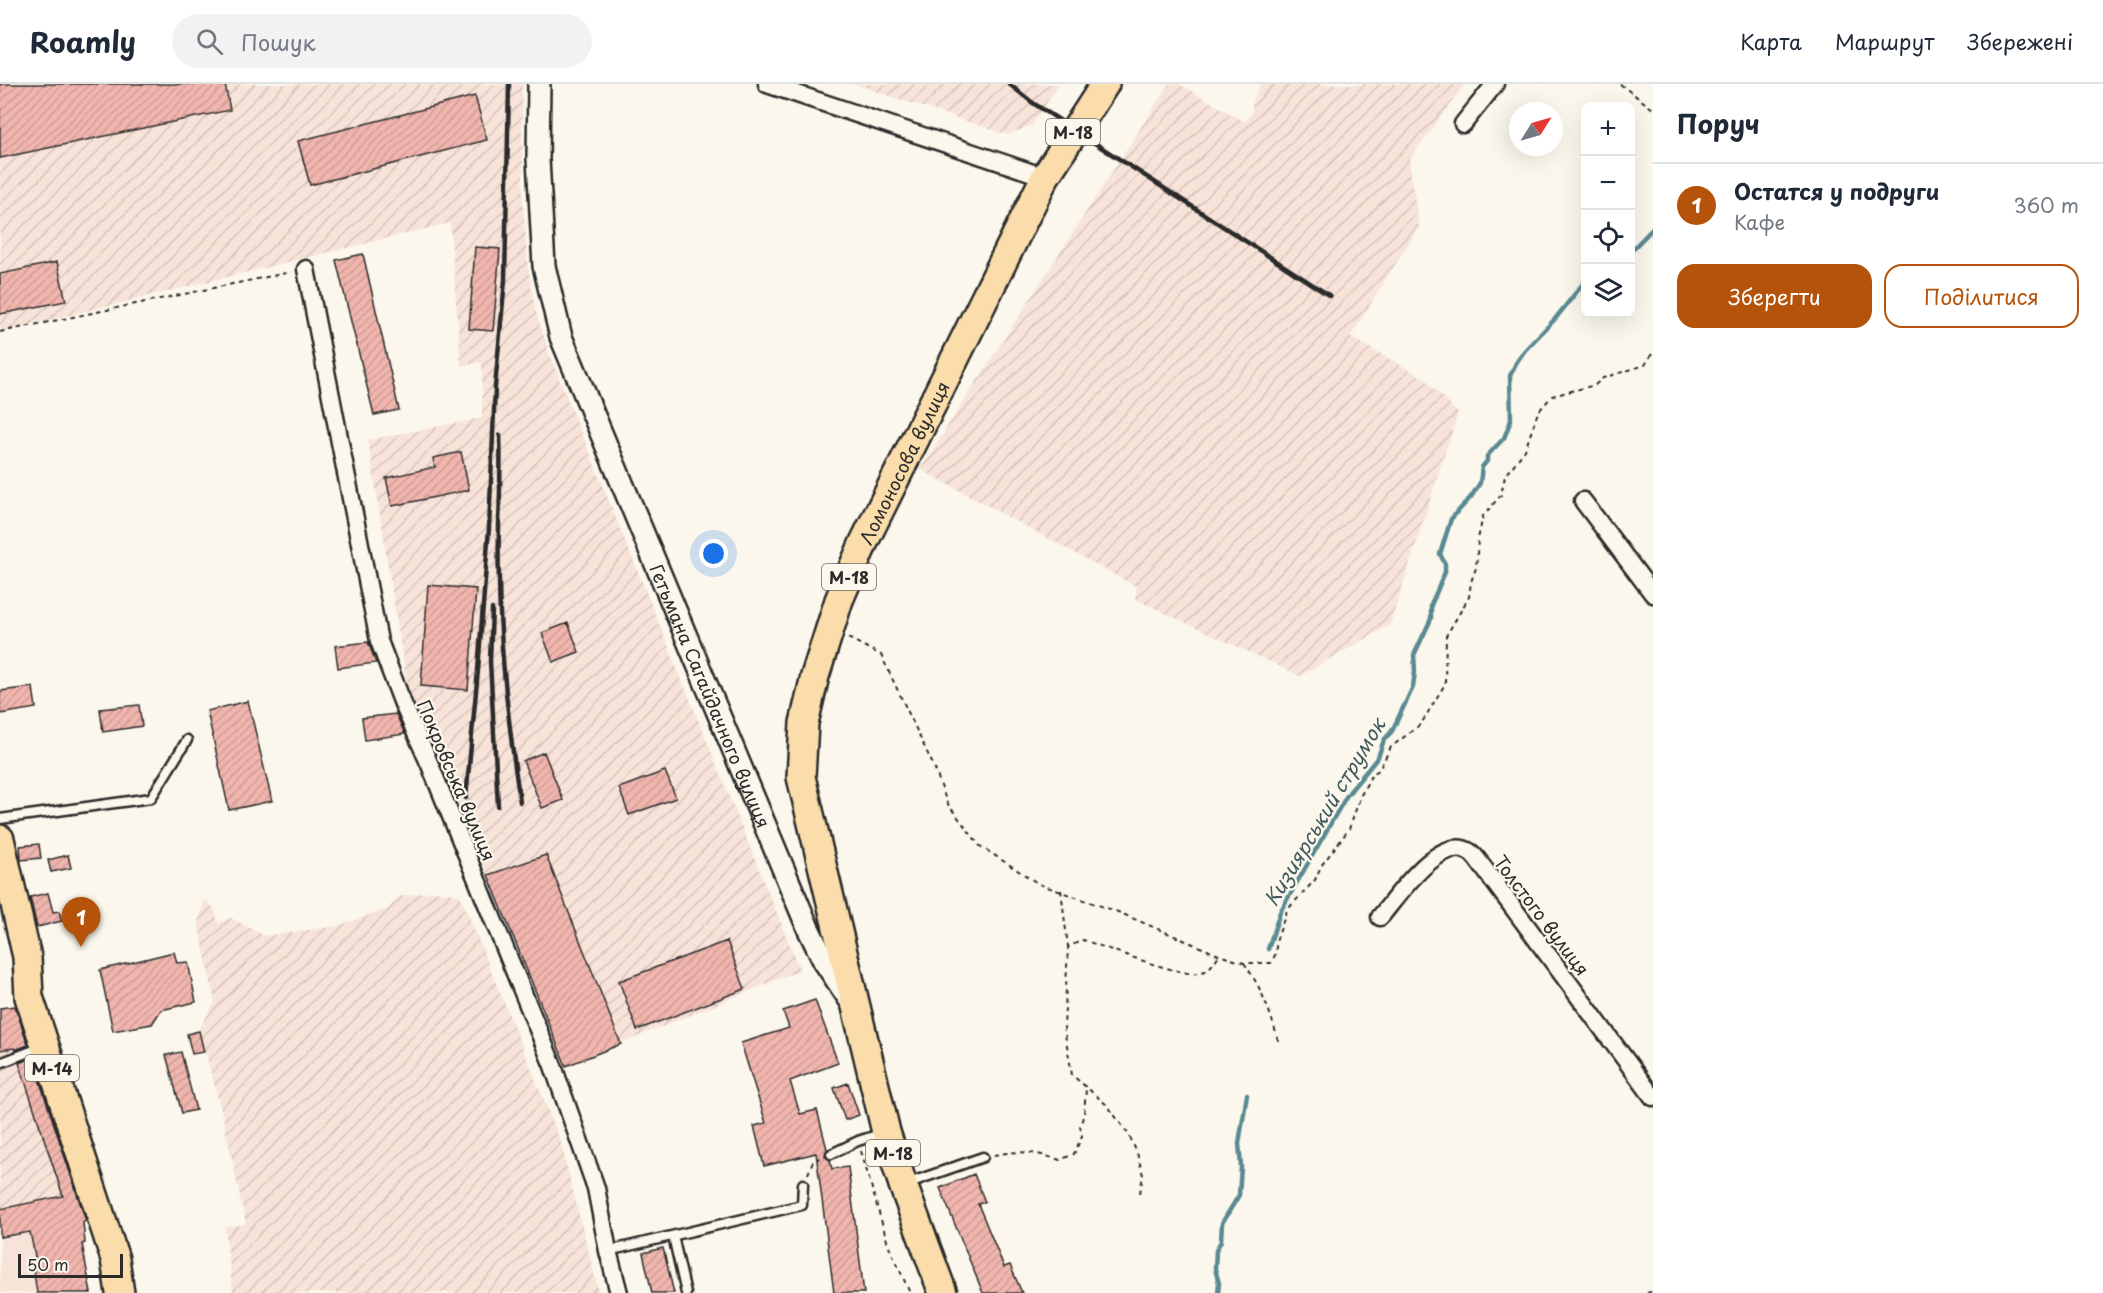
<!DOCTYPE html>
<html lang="uk">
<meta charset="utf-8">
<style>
body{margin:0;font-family:"Playpen Sans",sans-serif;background:#f2f2f3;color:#1f2937}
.controls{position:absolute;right:18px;top:18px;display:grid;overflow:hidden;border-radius:12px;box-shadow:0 6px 24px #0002}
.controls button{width:54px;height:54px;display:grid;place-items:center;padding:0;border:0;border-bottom:2px solid #e0e1e3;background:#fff;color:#1f2937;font:30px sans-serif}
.compass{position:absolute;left:1509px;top:18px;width:54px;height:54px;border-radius:50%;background:#fff;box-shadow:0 6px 24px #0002;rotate:53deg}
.scale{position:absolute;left:18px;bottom:15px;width:105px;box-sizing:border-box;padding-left:6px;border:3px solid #2b2b2b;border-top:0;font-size:16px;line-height:21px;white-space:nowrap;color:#2b2b2b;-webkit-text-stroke:4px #fbf7ec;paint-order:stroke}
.you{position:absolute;left:714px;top:470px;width:21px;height:21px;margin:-15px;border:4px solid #fff;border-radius:50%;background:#1a73e8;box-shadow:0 0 0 9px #1a73e833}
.badge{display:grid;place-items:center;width:39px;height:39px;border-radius:50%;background:#b45309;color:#fff;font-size:20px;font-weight:700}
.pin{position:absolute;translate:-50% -50px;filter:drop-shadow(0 2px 3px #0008)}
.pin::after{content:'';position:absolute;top:32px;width:21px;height:18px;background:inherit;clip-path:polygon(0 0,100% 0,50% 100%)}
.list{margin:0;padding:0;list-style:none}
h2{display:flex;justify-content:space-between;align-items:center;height:78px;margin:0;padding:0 24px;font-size:26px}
h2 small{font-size:20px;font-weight:400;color:#747a83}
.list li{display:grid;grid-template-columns:39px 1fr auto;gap:18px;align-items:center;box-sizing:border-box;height:84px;padding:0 24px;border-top:2px solid #e0e1e3}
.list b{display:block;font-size:22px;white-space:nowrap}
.list p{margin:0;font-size:20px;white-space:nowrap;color:#747a83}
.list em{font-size:20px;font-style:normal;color:#747a83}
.actions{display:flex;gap:12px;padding:18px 24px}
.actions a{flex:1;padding:14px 0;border:2px solid #b45309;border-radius:18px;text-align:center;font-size:21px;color:#b45309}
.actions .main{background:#b45309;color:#fff}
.icon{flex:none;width:33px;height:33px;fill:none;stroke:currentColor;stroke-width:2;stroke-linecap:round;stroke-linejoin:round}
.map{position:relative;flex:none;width:1653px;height:1209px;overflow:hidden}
header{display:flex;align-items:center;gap:36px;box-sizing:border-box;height:84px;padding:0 30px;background:#fff;border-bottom:2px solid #e0e1e3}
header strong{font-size:28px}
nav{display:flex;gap:33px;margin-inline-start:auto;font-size:21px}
.search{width:420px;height:54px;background:#f2f2f3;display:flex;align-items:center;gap:15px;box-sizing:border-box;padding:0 21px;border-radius:33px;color:#747a83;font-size:22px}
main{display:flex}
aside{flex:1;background:#fff}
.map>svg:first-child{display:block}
.built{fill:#f8e3d9}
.industrial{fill:url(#industrial-furrows)}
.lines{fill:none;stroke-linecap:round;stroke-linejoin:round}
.stream{stroke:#5a8a91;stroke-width:4.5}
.building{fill:url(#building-hatch);stroke:#2b2b2b;stroke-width:1.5}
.service-casing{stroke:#2b2b2b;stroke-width:13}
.minor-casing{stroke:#2b2b2b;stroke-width:21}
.tertiary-casing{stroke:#2b2b2b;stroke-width:26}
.trunk-casing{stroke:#2b2b2b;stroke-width:32}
.path{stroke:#2b2b2b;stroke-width:2;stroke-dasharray:4.5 4.5;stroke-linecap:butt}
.service{stroke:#fbf7ec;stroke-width:8}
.minor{stroke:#fbf7ec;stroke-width:16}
.tertiary{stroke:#fbf7ec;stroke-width:21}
.trunk{stroke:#faddab;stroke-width:27}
.rail{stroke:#2b2b2b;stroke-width:4.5}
.labels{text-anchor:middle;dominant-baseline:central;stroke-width:4.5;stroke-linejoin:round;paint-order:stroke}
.shield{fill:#fbf7ec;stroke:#696865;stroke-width:1.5}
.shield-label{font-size:16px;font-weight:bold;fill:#2b2b2b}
.street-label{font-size:18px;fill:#2b2b2b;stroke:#fbf7ec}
.water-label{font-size:20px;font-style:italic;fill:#435b5e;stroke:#fbf7ec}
</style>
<header>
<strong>Roamly</strong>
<div class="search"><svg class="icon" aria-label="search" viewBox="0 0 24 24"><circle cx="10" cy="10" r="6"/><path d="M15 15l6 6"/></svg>Пошук</div>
<nav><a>Карта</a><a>Маршрут</a><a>Збережені</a></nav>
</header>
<main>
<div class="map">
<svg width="1653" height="1209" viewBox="0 0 1653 1209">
<defs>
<pattern id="industrial-furrows" width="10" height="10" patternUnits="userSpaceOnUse" patternTransform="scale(1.5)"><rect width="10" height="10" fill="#f8e3d9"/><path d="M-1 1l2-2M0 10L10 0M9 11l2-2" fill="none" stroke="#d5c3ba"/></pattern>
<pattern id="building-hatch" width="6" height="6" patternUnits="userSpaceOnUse" patternTransform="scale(1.5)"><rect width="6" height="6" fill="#f0b5ad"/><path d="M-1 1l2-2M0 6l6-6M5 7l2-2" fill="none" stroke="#ce9c95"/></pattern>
</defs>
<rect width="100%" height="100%" fill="#fbf7ec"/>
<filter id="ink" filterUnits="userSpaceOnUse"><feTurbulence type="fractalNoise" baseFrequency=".0167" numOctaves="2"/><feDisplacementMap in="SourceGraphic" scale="12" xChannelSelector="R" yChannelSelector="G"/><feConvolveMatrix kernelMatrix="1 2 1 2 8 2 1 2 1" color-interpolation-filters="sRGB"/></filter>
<g filter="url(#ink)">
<!-- built -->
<path class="built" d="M83,1140L85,1173L91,1209H0V1154Z"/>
<!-- industrial -->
<path class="industrial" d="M0,0H522L523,119L528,183L536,228L550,272L800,886L566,982L469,746L459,743L436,674L407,601L368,356L482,334V278L461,282L450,139L0,248Z
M854,0H1059L1032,41L1008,51Z
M1169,0H1179L1245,38L1252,29L1253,16L1261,0H1465L1409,76L1419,142L1350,253L1424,294L1458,329L1390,541L1300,592L1135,515L1137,503L920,385Z
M435,807L460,811L541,1009L560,1056L599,1209H233L225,1143L246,1140L222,1029L199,945L215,918L198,838L205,815L215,826L218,839L231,834L265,852L337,842L388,825L398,813Z
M27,920L89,1136L83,1140L0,1154V924Z"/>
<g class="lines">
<!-- stream -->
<path class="stream" d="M1630,168L1653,144
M1268,865L1280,828L1347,711L1378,673L1384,656L1392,647L1413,603L1415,587L1414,571L1431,535V521L1445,488V480L1440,470L1451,435L1471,413L1480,399L1482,383L1487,377V372L1504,354L1511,336L1510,292L1516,279L1525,266L1555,235L1586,196
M1218,1209L1219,1199L1215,1185L1216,1166L1221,1157L1222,1139L1239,1111L1241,1083L1239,1059L1247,1011"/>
</g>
<!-- building -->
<path class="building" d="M0,0H225L230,26L0,74Z
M475,12L487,56L310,101L298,57Z
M475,163L500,165L493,247L469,245Z
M363,170L399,326L374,331L336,176Z
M57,178L66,217L0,230V190Z
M461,368L469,406L392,422L386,394L435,383L433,374Z
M428,501L476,505L468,606L421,602Z
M568,539L579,568L553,578L542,549Z
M368,558L376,579L338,584L335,562Z
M33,603L36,624L0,630V607Z
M248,617L272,717L229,726L207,627Z
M139,621L142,642L103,648L100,625Z
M396,630L405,650L365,656L362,634Z
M544,668L563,716L542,724L523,677Z
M665,687L676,714L629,731L619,704Z
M39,760L41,774L21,776L20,762Z
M68,771L71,784L51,788L48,776Z
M546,771L621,960L566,982L488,791Z
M48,809L53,828L59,827L62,837L37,843L30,813Z
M727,857L745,905L637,946L619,897Z
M174,868L177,879L188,878L196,918L161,926L152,940L113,947L100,886Z
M815,916L838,979L790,997L800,1030L817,1026L827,1065L825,1072L830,1076L832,1085L848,1083L864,1209H834L816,1069L764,1082L754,1042L766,1039L741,959L789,944L783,927Z
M15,922L28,961L15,966L14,964L0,966V924Z
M199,947L204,968L192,970L187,950Z
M181,968L196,1026L182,1029L166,971Z
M32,974L86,1137L83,1138L85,1159L82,1160L91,1209H37L33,1183L37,1182L30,1148L0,1153V1125L63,1112L19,979Z
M848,999L859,1031L845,1036L834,1004Z
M974,1090L985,1118L978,1120L1004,1183L1010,1181L1022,1209H983L940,1104Z
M663,1164L674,1209H652L643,1169Z"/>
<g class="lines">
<!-- service casing -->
<g class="service-casing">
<path id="service" d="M0,735L151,714L187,656
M0,979L42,963
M831,1070L858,1057L883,1049
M906,1100L983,1073
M673,1152L686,1209
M608,1167L802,1121L803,1100"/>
</g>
<!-- minor casing -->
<g class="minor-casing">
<path id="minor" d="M767,0L1045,93
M1463,40L1495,0
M306,185L379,557L403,620L430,681L553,982L596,1104L608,1167L619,1209
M1583,417L1653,510
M1380,833C1397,813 1440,749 1470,768C1475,771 1479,778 1483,783L1653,1013"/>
</g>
<!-- tertiary casing -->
<g class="tertiary-casing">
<g id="tertiary">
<path id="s1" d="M539,0L538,75L544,182L561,253L808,844L824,877L852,919"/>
</g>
</g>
<!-- trunk casing -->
<g class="trunk-casing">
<g id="trunk">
<path d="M0,755L27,873L29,913L115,1175L120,1209"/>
<path id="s2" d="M943,1209L903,1101L886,1048L801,693L804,639L815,592L839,516L864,458L1045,93L1105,0"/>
</g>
</g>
<!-- path -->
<path class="path" d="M1620,0L1653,25
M0,248L291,188
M848,554L881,571L935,685L947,719L980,762L1039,800L1118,828L1219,871L1244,879H1271L1276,869V858L1287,826L1315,796L1321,782L1349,745L1361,711L1372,690L1379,686L1391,663L1421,640L1445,600L1446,552L1469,513L1471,498L1476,484L1478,455L1483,432L1501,411L1505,392L1525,366L1538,328L1552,312L1595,301L1603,294L1645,281L1653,268
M1061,806L1068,863
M1244,879C1262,904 1271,930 1279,960
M861,1067L888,1160L910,1209
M994,1071C1023,1066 1033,1068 1060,1076L1074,1070L1082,1052L1080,1042L1084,1030L1086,1005
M808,1090L813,1077L820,1074
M1140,1109L1143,1091L1137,1069L1129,1051L1107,1021L1072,991L1064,944L1068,863L1083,856C1105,863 1181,893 1199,889C1209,887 1213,880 1219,871
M1647,1209L1653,1207"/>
<!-- service -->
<use href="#service" class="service"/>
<!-- minor -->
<use href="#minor" class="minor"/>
<!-- tertiary -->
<use href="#tertiary" class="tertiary"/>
<!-- trunk -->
<use href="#trunk" class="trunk"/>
<!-- rail -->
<path class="rail" d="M1009,0L1033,19L1330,212
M500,351C502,399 497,448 499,496C500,571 509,645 520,718
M492,525L490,577L498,722
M466,714L478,586L489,444L495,303L505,196L509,0"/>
</g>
</g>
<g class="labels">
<!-- shield labels -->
<g class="shield">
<rect x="1046" y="35" width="54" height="26" rx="4.5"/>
<rect x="822" y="480" width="54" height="26" rx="4.5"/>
<rect x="25" y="971" width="54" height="26" rx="4.5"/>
<rect x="866" y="1056" width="54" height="26" rx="4.5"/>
</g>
<g class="shield-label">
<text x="1073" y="48">М-18</text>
<text x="849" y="493">М-18</text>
<text x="52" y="984">М-14</text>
<text x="893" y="1069">М-18</text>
</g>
<!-- street labels -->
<g class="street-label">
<text stroke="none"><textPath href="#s2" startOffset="870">Ломоносова вулиця</textPath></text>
<text stroke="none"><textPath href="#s1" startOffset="644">Гетьмана Сагайдачного вулиця</textPath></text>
<text transform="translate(457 696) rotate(67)">Покровська вулиця</text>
<text transform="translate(1542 831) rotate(53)">Толстого вулиця</text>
</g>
<!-- water labels -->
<g class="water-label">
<text transform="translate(1324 728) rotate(-59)">Кизиярський струмок</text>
</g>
</g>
</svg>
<div class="controls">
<button>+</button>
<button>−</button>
<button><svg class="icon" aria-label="locate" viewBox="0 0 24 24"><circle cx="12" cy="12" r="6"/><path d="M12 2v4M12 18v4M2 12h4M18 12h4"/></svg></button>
<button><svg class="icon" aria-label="layers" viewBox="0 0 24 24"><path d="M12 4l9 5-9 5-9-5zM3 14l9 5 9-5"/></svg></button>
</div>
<svg class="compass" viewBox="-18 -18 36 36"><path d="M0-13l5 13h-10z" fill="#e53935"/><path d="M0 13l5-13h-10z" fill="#747a83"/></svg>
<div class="scale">50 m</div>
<div class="you"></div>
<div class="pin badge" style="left:81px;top:863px">1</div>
</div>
<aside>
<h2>Поруч<small></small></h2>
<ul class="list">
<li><span class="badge">1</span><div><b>Остатся у подруги</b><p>Кафе</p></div><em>360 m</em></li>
</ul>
<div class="actions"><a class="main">Зберегти</a><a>Поділитися</a></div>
</aside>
</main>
